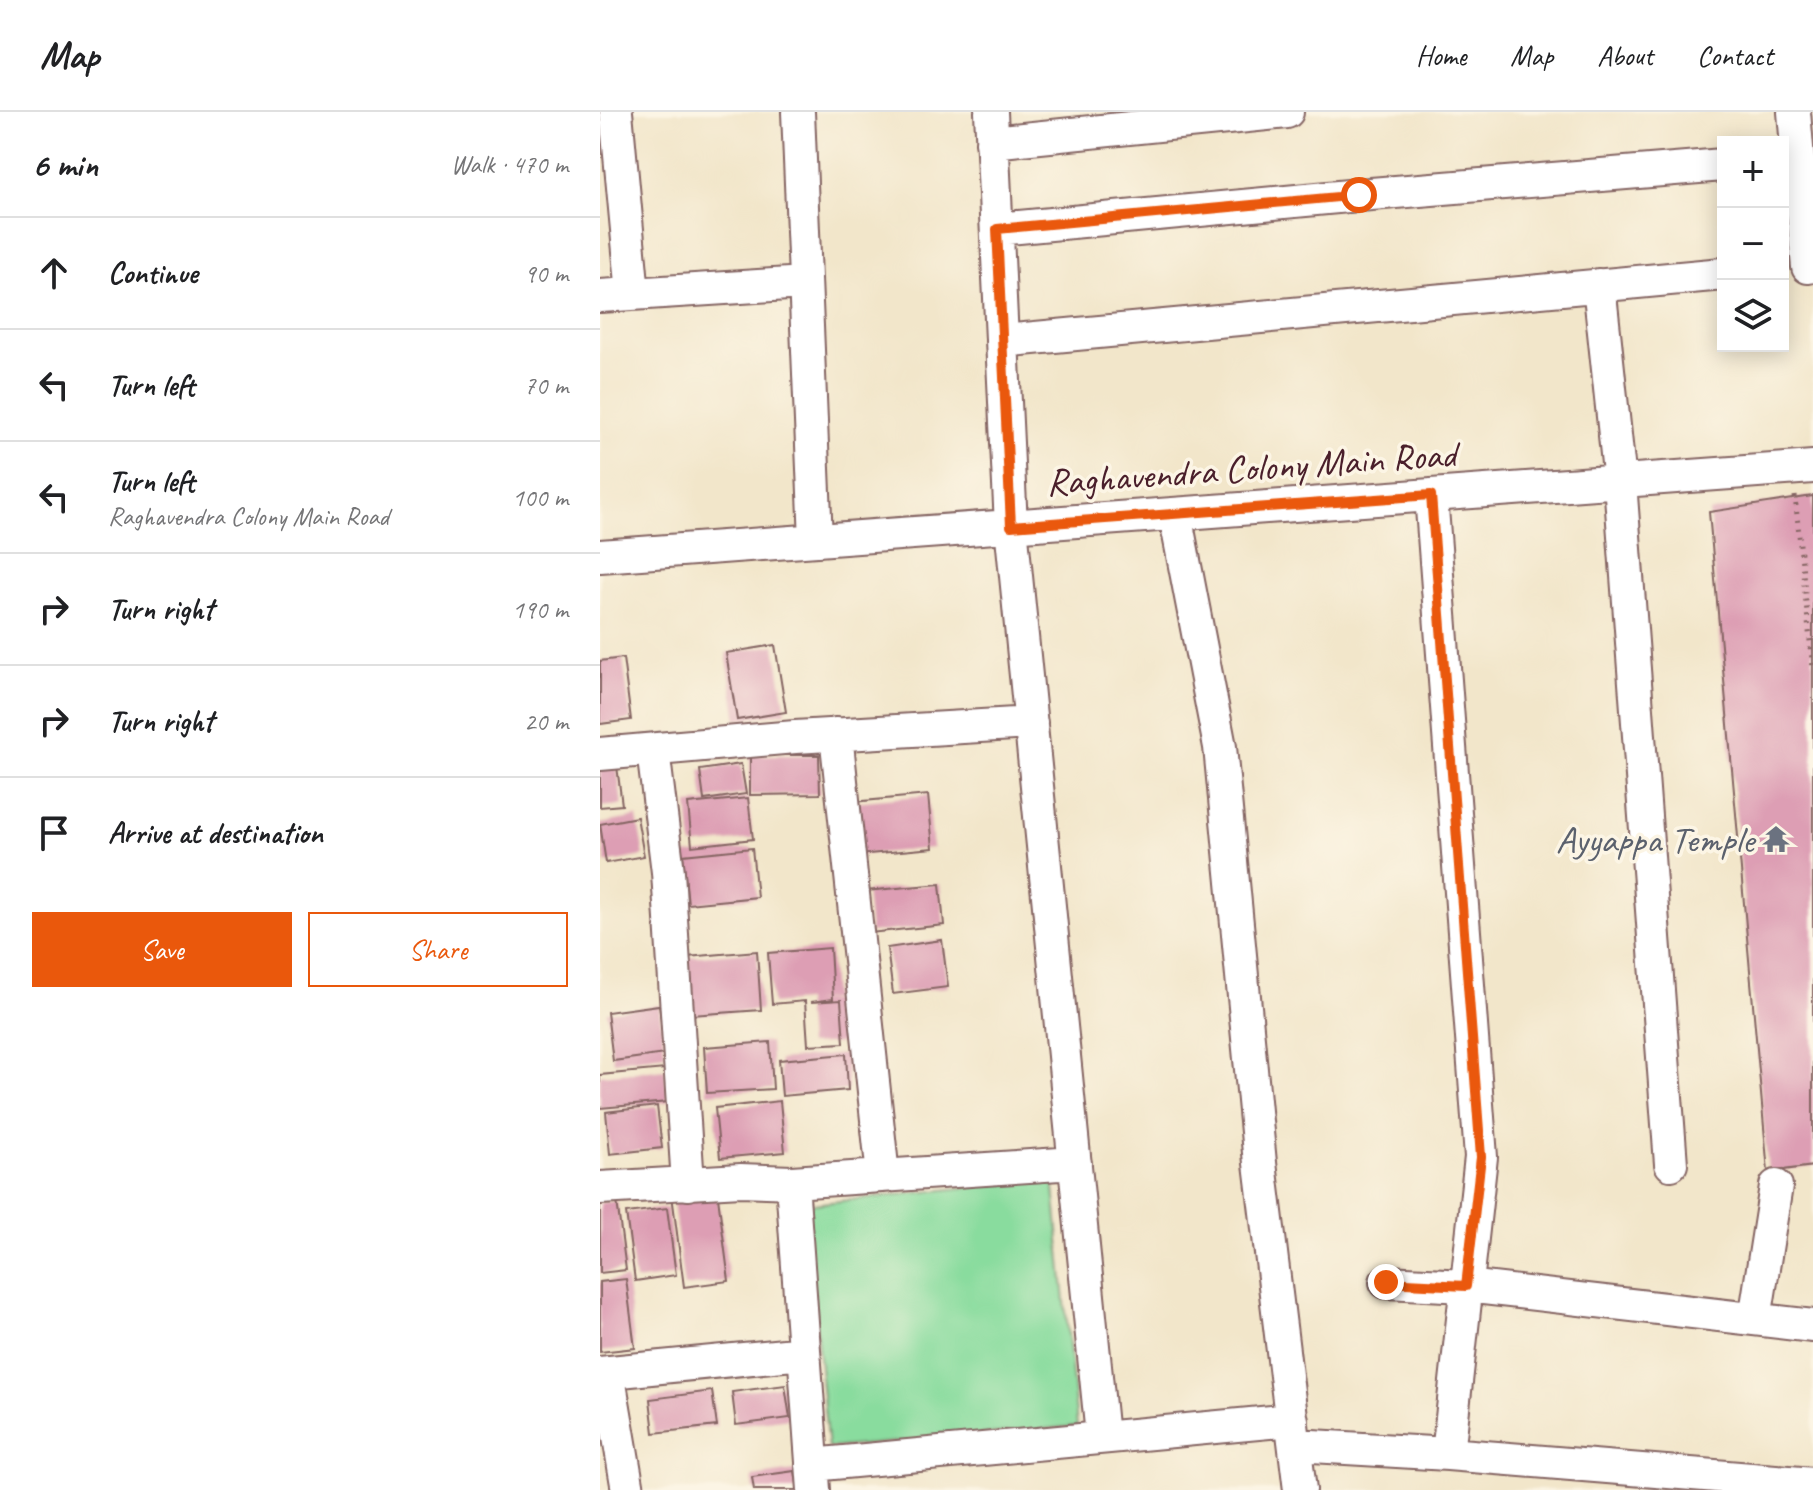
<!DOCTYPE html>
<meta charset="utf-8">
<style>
body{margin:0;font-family:Caveat,sans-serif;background:#f6f6f6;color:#202124}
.controls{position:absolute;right:24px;top:24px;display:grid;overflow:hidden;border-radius:0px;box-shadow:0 4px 20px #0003}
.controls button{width:72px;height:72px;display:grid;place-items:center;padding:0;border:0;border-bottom:2px solid #e0e0e0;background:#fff;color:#202124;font:40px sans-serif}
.stop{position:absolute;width:24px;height:24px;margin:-18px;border:6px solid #ea580c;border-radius:50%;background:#fff}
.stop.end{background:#ea580c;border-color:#fff;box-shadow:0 2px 8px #0008}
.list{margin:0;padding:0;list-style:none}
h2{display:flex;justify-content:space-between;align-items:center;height:104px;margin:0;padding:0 32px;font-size:34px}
h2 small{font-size:26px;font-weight:400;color:#757577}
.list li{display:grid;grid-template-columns:52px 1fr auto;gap:24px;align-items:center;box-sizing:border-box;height:112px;padding:0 32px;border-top:2px solid #e0e0e0}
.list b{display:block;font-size:30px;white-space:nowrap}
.list p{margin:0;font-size:26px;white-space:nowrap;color:#757577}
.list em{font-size:26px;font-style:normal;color:#757577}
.actions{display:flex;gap:16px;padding:24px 32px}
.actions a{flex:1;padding:18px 0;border:2px solid #ea580c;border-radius:0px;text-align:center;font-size:28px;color:#ea580c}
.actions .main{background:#ea580c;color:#fff}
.icon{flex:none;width:44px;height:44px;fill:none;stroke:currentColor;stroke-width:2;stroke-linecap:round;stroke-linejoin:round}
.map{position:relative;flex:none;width:1213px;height:1378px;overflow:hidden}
header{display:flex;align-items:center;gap:48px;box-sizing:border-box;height:112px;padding:0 40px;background:#fff;border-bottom:2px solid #e0e0e0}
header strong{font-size:38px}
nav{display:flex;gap:44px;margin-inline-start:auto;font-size:28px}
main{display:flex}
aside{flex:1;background:#fff}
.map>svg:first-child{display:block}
.green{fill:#89dc9e;stroke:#6a7e64;stroke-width:2}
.building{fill:#dd9eb4}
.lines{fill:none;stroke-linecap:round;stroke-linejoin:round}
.minor-casing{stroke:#856563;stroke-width:36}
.path{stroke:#856563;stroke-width:5;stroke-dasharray:2 6;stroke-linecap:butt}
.minor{stroke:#fff;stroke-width:32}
.route{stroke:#ea580c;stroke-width:10}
.labels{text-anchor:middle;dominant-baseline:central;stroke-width:7;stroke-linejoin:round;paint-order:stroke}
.street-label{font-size:38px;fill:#4a1f2b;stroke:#fcf5e5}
.worship-label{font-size:38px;fill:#5b616d;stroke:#fcf5e5;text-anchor:end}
</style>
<header>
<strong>Map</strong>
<nav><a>Home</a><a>Map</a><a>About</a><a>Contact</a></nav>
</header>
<main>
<aside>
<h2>6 min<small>Walk · 470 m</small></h2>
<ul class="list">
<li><svg class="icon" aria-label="ahead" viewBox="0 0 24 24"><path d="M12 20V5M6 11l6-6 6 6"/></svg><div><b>Continue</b></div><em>90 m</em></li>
<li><svg class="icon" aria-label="left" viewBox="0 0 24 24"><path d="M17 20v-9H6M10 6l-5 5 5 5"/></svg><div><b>Turn left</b></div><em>70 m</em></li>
<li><svg class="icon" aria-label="left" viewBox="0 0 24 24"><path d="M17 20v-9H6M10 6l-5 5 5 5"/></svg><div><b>Turn left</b><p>Raghavendra Colony Main Road</p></div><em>100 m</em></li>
<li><svg class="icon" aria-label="right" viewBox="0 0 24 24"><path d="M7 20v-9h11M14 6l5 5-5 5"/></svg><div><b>Turn right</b></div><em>190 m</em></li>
<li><svg class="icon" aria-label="right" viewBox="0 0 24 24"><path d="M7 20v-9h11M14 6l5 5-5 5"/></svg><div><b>Turn right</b></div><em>20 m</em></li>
<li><svg class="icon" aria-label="arrive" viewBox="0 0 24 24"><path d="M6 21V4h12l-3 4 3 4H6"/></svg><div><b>Arrive at destination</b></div></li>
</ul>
<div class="actions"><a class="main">Save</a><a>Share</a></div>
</aside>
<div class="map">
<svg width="1213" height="1378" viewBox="0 0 1213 1378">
<rect width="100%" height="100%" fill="#fcf5e5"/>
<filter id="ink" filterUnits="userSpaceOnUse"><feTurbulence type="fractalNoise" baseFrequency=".0125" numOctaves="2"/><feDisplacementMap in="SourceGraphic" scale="16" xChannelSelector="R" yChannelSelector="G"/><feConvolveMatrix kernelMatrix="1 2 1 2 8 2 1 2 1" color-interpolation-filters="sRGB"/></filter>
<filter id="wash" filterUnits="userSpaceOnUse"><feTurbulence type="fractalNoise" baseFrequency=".006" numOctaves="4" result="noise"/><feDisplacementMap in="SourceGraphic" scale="32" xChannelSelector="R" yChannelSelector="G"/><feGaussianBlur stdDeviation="1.8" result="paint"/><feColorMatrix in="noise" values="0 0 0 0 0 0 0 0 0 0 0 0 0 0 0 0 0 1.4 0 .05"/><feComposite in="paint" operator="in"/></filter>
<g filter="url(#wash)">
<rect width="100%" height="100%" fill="#f2e6ca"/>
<!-- green -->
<path class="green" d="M453,1066L477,1314L228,1336L204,1093Z"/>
<g id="blocks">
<!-- building -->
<path class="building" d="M1213,384V1054L1168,1060L1109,400Z
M175,533L186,600L137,608L126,541Z
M23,546L31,608L0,612V549Z
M150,643H219L220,682L150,683Z
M141,652L146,682L104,688L100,658Z
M17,654L22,693L0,695V656Z
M328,683L333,736L258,743L253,690Z
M148,686L153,727L92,734L88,692Z
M37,705L44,744L6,751L0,712Z
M152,736L157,785L88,792L83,743Z
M340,772L344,813L270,821L266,779Z
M342,828L348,875L293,882L287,836Z
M230,836L233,887L211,890L241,888L244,931L208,933L205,889L172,892L168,841Z
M157,839L161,898L91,903L87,845Z
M59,893L65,942L13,949L7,900Z
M170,930L173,977L107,981L104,935Z
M246,942L248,978L182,984L179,948Z
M65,957L68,990L0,996V963Z
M180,989L185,1040L120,1046L115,996Z
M57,994L62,1036L10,1042L6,1000Z
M117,1077L129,1169L84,1175L72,1083Z
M17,1089L26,1158L0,1161V1091Z
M67,1096L76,1163L35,1169L26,1101Z
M26,1167L35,1236L0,1240V1170Z
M185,1273L190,1306L136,1313L132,1280Z
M112,1279L117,1314L54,1321L50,1287Z
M195,1359L198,1378H154L152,1365Z"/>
</g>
</g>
<g filter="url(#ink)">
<use href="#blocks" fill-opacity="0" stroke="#856563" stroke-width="2"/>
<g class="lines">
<!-- minor casing -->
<g class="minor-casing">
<path id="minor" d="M16,0L33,182
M198,0L216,428
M391,0L411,414L502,1324
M1194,0L1198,47
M392,30L687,0
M1183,48L1198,47L1208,155
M397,117L759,83L1123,53
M999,173L1020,370L1071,1052
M0,184L205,171
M402,229L1123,162
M831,383L881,1045L848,1342
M575,402L620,635L660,1051L700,1378
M0,444L1213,355
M236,622L283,1064
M53,638L68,760L88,1072
M0,642L195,625L431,611
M192,1070L214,1378
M0,1076L141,1068L192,1070L475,1051
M786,1170L866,1174L1213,1214
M1155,1207L1176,1074
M8,1260L28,1378
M0,1261L204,1241
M695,1333L848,1342L1213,1372
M212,1353L692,1308"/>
</g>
<!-- path -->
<path class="path" d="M1195,384L1213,558"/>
<!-- minor -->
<use href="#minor" class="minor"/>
</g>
</g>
<g class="lines" filter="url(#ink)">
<!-- route -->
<path class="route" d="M759,83L397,117L411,414L831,383L881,1045L866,1174L786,1170"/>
</g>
<!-- icons -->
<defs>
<g id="temple-bare" transform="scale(2.16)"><path d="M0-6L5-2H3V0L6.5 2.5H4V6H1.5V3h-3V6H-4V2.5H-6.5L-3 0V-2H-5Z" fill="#6b7280" stroke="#fcf5e5" stroke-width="2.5" paint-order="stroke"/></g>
</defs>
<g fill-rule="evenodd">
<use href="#temple-bare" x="1176" y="727"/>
</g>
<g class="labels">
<!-- street labels -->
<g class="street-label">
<text transform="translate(651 356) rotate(-4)">Raghavendra Colony Main Road</text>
</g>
<!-- worship labels -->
<g class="worship-label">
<text x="1154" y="727">Ayyappa Temple</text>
</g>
</g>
</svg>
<div class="controls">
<button>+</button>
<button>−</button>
<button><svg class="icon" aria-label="layers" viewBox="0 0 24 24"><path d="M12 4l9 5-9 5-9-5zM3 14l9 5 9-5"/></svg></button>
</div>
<div class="stop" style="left:759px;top:83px"></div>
<div class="stop end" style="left:786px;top:1170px"></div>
</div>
</main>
